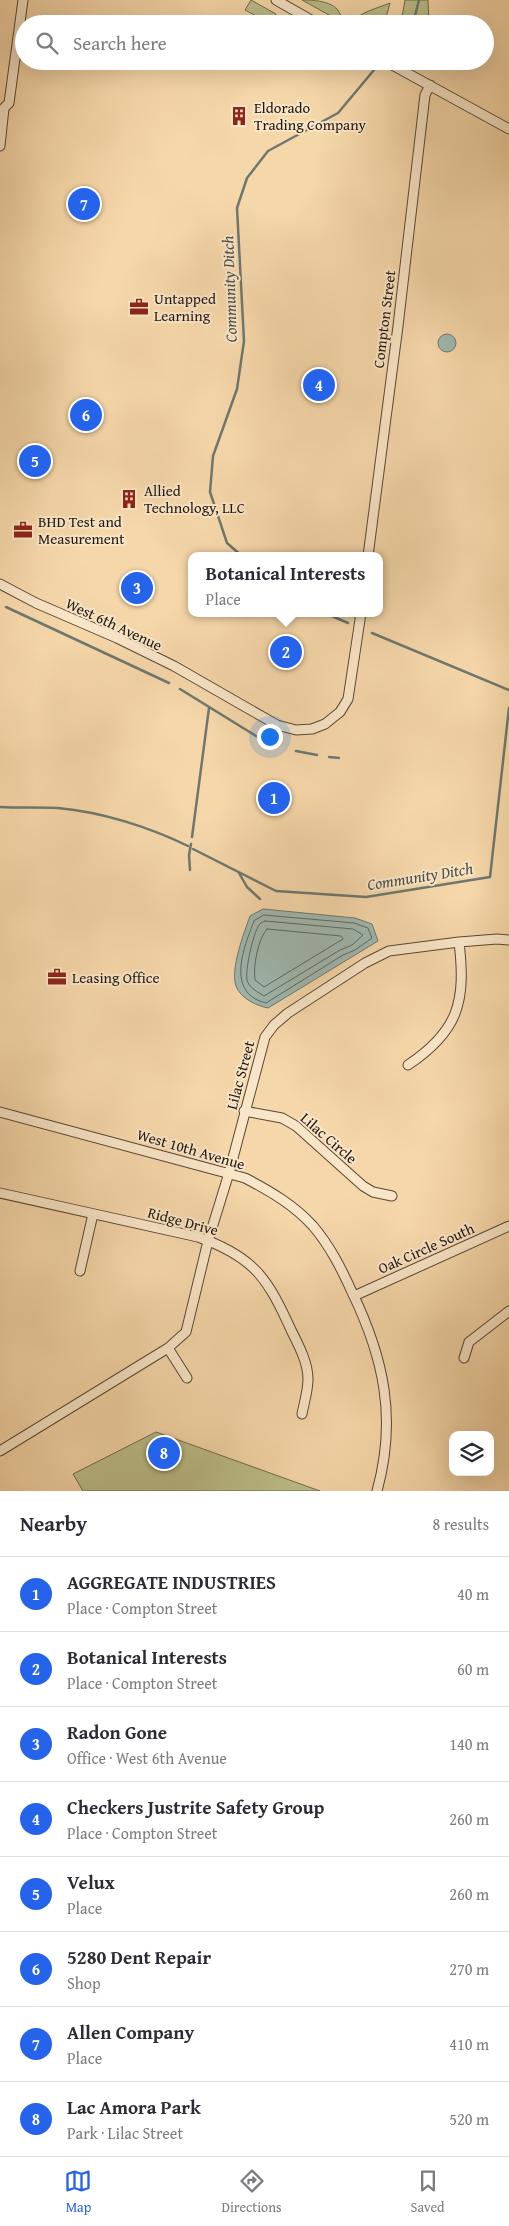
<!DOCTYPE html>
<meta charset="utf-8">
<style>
body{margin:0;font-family:"Gentium Book Plus",serif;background:#f2f2f3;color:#2b2b33}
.controls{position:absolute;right:15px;bottom:15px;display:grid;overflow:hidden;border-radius:10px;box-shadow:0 5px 20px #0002}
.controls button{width:45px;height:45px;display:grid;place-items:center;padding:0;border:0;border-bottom:1px solid #e1e1e2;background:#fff;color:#2b2b33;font:25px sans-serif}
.you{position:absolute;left:269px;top:736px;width:18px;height:18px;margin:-12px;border:4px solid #fff;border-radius:50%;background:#1a73e8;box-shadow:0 0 0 8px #1a73e833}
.badge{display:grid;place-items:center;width:32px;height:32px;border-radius:50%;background:#2563eb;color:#fff;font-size:16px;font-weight:700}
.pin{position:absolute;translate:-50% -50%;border:2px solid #fff;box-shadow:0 1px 5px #0006}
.popup{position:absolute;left:188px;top:552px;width:195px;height:65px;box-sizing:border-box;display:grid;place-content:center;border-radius:10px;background:#fff;filter:drop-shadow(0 1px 4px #0005);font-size:16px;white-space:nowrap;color:#7c7c81}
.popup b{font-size:19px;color:#2b2b33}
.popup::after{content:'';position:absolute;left:50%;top:100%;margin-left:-10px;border:10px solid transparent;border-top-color:#fff}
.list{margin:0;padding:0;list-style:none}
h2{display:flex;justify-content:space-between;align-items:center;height:65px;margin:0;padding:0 20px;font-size:21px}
h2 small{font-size:16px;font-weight:400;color:#7c7c81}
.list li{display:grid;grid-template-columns:32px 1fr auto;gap:15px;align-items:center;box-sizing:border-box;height:75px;padding:0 20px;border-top:1px solid #e1e1e2}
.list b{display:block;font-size:19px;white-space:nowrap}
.list p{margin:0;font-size:16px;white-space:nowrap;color:#7c7c81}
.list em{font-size:16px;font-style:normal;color:#7c7c81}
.icon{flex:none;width:28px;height:28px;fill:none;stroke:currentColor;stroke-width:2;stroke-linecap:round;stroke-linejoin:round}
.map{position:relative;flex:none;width:509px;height:1491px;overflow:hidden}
.search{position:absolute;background:#fff;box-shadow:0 5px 20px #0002;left:15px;right:15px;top:15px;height:55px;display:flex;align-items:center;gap:12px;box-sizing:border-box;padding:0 18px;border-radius:28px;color:#7c7c81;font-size:19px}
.sheet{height:665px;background:#fff}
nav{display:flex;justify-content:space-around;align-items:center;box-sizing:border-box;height:70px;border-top:1px solid #e1e1e2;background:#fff;font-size:14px;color:#7c7c81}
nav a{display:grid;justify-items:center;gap:2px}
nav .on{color:#2563eb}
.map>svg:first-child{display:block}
.green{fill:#bcbe88;stroke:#6e6b4c}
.water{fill:#9fb8b1;stroke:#6d7870}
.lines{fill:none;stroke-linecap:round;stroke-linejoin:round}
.shore{stroke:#606860;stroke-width:1}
.stream{stroke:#6d7870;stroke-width:2.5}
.street-casing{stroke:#564836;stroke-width:11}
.street{stroke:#f9e5c7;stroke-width:9}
.labels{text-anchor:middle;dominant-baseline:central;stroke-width:4;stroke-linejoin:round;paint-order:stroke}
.poi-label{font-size:15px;fill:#21180f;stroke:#f9e5c7;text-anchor:start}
.street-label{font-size:15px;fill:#21180f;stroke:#f9e5c7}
.water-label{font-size:16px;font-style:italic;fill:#4d5048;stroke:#f9e5c7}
</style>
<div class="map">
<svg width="509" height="1491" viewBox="0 0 509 1491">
<rect width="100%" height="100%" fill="#f6d7a9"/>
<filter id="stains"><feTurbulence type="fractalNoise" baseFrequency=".004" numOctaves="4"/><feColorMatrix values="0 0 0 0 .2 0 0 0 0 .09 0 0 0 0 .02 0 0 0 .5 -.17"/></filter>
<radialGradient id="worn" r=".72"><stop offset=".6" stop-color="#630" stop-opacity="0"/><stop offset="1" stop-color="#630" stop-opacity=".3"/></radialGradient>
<!-- green -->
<path class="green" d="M251,0L276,14L271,24L245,10Z
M302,0C315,0 339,1 341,18L338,20Z
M405,0H428L429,24H397L402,17Z
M390,3L387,14L380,24H351C357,13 378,8 390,3Z
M156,1432L320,1491H83L73,1474Z"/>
<!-- water -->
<path class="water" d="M438 343a9 9 0 1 1 18 0a9 9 0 1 1-18 0Z
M263,909L355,918L372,924L378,941L268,1008C257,1006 240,998 236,986C230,969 244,933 250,916Z"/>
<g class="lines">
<!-- shore -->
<path class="shore" d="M264,915L354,923L368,928L372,938L355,950L343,955L266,1003C225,993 244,947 254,921Z
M265,921L353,929L363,935L352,945L340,950L264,996C258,992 249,988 247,980C245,970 253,934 259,925C260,923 263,922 265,921Z
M267,929L341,936L343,939L264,987L255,980C253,966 258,939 267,929Z"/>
<!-- stream -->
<path class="stream" d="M413,24L419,0
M242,556L227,543L210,492L213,456L237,389L244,341L237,208L247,178L268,151L338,113L374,70
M6,607L169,683
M325,613L348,623
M372,633L509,690
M180,689L256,736L276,746
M296,751L317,755
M329,757L339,758
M0,807C19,808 39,807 58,808C102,812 149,827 188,846
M192,837L209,708
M193,849L276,891L366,897L490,877L509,708
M190,870L189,855L191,844
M239,873L247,887L260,899"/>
<!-- street casing -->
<g class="street-casing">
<path id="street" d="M276,0L318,24
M385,61L509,129
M0,146L4,108L9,103L23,0
M368,556L398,326L425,95L430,85
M0,584L36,603L117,638L174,666L277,725L296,730L312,729L325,724L340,712L348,699L361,613
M408,1065C459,1031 466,1001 459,942
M244,1111L282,1118L296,1126L363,1186L373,1192L392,1196
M0,1112L245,1178C270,1191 294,1205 313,1226C330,1246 341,1268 352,1292C384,1358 397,1419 377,1491
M0,1193L198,1237C255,1257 268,1279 292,1332C299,1346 308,1363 308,1379C308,1391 304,1403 302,1414
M80,1271L93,1214
M354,1296L509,1226
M168,1348L187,1378
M464,1358L469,1342L509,1311
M0,1451L168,1348L186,1332L208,1241L229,1173L265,1037L274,1025L288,1013L365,963L389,951L459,942L497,939L509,940"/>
</g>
<!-- street -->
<use href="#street" class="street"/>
</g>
<!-- icons -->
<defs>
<g id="building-bare" transform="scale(1.5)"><path d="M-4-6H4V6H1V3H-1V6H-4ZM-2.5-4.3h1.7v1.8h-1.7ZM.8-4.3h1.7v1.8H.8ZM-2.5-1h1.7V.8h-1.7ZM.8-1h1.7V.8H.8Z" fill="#8f2418" stroke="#f9e5c7" stroke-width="2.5" paint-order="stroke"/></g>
<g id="office-bare" transform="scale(1.5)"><path d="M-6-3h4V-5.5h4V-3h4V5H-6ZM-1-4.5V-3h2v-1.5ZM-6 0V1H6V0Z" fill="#8f2418" stroke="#f9e5c7" stroke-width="2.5" paint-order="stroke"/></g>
</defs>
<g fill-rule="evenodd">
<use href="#building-bare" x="239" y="116"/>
<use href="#office-bare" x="139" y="307"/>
<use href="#building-bare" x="129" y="499"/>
<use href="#office-bare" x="23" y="530"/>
<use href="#office-bare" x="57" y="977"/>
</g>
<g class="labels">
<!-- poi labels -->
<g class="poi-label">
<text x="254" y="107">Eldorado<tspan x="254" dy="17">Trading Company</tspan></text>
<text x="154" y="298">Untapped<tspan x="154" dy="17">Learning</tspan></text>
<text x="144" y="490">Allied<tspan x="144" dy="17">Technology, LLC</tspan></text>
<text x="38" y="521">BHD Test and<tspan x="38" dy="17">Measurement</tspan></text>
<text x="72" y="977">Leasing Office</text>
</g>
<!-- street labels -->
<g class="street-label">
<text transform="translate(384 319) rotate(-83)">Compton Street</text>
<text transform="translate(114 624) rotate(25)">West 6th Avenue</text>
<text transform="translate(240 1075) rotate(-75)">Lilac Street</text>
<text transform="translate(329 1138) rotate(41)">Lilac Circle</text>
<text transform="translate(191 1149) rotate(16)">West 10th Avenue</text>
<text transform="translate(183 1221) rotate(15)">Ridge Drive</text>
<text transform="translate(426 1248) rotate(-24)">Oak Circle South</text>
</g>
<!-- water labels -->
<g class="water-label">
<text transform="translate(229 289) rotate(-92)">Community Ditch</text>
<text transform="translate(420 876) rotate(-9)">Community Ditch</text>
</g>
</g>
<rect width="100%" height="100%" filter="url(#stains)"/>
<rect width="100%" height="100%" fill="url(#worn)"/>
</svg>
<div class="controls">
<button><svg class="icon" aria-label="layers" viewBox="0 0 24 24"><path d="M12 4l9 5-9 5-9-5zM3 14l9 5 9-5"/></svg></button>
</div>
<div class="you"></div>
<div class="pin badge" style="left:274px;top:798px">1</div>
<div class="pin badge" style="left:286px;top:652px">2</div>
<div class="popup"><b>Botanical Interests</b>Place</div>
<div class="pin badge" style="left:137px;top:588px">3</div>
<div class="pin badge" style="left:319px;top:385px">4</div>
<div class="pin badge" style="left:35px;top:461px">5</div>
<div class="pin badge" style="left:86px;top:415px">6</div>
<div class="pin badge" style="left:84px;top:204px">7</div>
<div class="pin badge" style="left:164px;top:1453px">8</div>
<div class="search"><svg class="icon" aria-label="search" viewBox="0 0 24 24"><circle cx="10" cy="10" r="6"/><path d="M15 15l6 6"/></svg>Search here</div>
</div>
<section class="sheet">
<h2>Nearby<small>8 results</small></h2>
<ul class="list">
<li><span class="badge">1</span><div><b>AGGREGATE INDUSTRIES</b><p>Place · Compton Street</p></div><em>40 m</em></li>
<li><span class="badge">2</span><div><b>Botanical Interests</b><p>Place · Compton Street</p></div><em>60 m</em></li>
<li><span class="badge">3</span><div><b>Radon Gone</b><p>Office · West 6th Avenue</p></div><em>140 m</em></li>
<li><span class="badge">4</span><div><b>Checkers Justrite Safety Group</b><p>Place · Compton Street</p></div><em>260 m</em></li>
<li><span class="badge">5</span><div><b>Velux</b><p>Place</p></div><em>260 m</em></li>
<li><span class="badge">6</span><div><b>5280 Dent Repair</b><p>Shop</p></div><em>270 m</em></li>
<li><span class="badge">7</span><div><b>Allen Company</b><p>Place</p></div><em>410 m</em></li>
<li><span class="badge">8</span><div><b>Lac Amora Park</b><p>Park · Lilac Street</p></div><em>520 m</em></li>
</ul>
</section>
<nav>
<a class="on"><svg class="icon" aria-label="map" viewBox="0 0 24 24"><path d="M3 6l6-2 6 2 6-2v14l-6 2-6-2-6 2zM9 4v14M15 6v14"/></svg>Map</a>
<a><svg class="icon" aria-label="directions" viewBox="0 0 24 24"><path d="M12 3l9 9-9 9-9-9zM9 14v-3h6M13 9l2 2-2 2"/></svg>Directions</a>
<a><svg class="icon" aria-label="saved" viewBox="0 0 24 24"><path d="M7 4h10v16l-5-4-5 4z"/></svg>Saved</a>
</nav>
